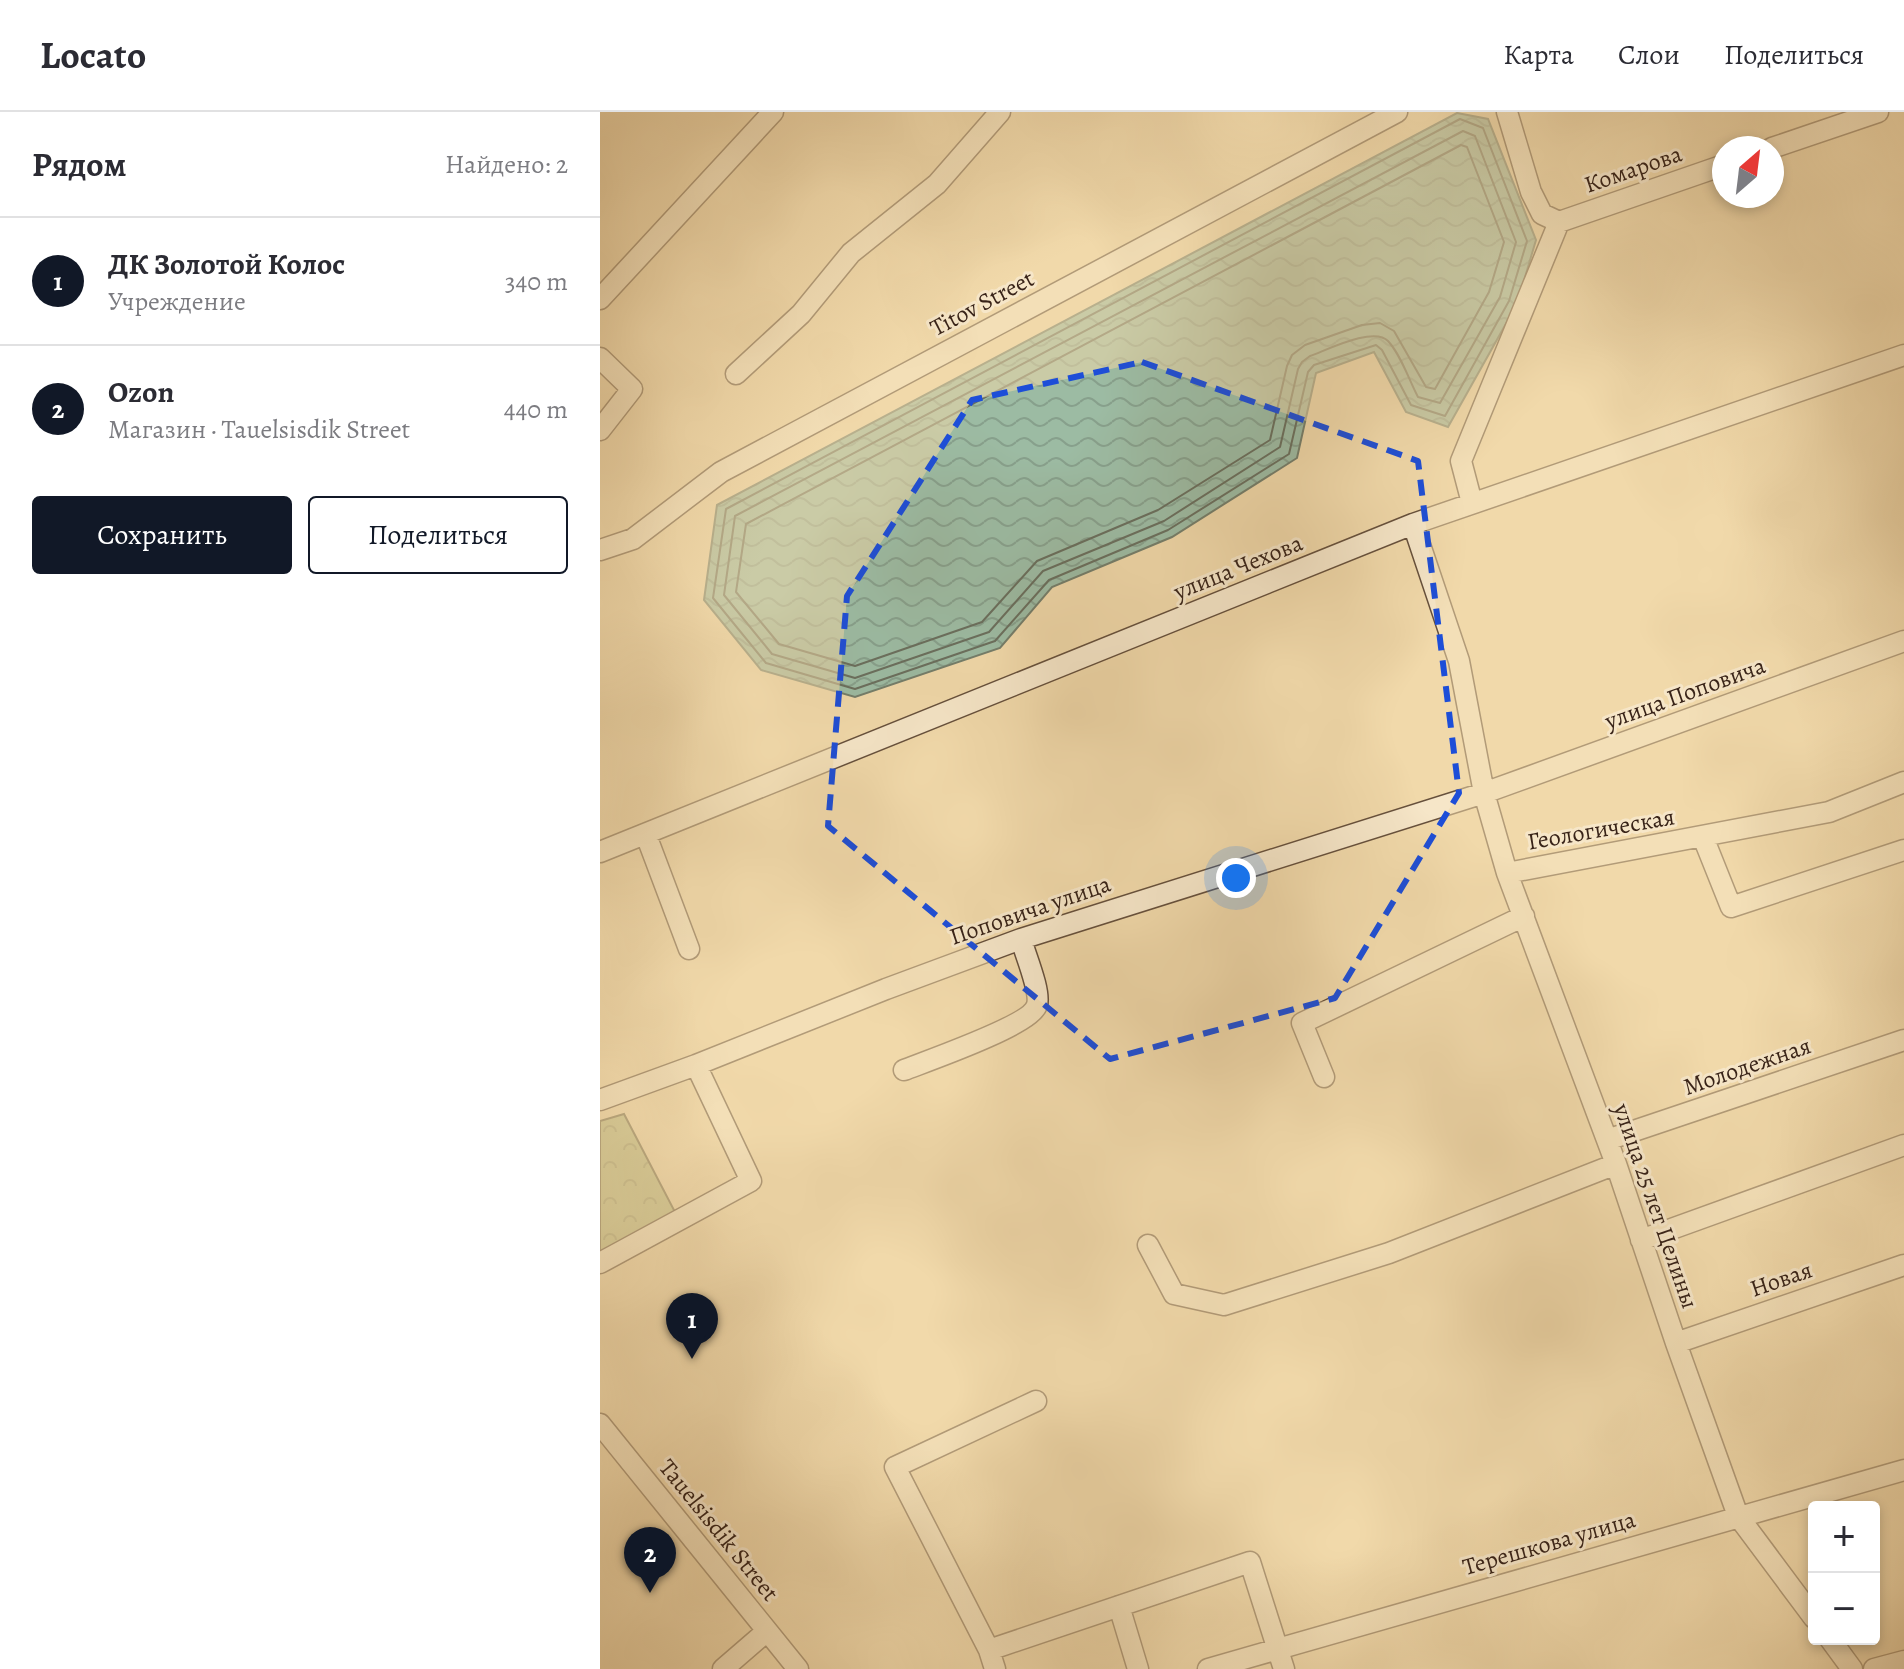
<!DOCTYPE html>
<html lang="ru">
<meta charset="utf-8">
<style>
body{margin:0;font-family:Alegreya,serif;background:#f7f7f7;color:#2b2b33}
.controls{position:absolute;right:24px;bottom:24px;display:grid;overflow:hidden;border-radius:8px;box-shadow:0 4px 12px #0003}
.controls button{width:72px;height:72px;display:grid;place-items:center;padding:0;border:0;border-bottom:2px solid #e1e1e2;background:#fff;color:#2b2b33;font:40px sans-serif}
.compass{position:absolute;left:1112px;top:24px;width:72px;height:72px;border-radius:50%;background:#fff;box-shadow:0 4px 12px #0003;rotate:28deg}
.you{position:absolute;left:636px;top:766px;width:28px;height:28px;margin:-20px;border:6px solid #fff;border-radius:50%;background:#1a73e8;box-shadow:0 0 0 12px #1a73e833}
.badge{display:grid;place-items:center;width:52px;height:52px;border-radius:50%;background:#111827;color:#fff;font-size:26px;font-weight:700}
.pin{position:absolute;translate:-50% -66px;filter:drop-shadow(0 2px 4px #0008)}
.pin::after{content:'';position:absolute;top:42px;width:28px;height:24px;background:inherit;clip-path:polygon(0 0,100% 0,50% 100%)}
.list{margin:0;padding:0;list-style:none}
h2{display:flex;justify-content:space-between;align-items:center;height:104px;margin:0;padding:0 32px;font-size:34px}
h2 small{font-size:26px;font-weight:400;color:#7c7c81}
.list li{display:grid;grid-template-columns:52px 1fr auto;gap:24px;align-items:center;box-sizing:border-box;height:128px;padding:0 32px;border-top:2px solid #e1e1e2}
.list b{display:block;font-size:30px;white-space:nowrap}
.list p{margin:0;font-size:26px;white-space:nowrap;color:#7c7c81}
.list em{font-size:26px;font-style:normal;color:#7c7c81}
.actions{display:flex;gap:16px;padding:24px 32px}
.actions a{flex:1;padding:18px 0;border:2px solid #111827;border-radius:8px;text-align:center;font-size:28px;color:#111827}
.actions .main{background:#111827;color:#fff}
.map{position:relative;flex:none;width:1304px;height:1557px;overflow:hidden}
header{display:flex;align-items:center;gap:48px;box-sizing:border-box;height:112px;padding:0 40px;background:#fff;border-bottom:2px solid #e1e1e2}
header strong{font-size:38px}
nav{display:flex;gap:44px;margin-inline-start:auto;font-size:28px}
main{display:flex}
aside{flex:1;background:#fff}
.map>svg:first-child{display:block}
.park{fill:url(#park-crowns);stroke:#7b704e;stroke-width:2}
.water{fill:url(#water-waves);stroke:#747e6b;stroke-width:2}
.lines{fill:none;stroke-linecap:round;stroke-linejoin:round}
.shore{stroke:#6a6f5e;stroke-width:2}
.minor-casing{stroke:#66503c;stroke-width:23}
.minor{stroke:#f6e6c8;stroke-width:20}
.marked{fill:none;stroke:#1d4ed8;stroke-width:6;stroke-dasharray:16 10;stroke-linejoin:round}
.labels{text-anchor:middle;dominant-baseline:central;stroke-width:6;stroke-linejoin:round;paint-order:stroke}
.street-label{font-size:24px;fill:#382318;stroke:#f6e6c8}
</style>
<header>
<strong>Locato</strong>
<nav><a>Карта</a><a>Слои</a><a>Поделиться</a></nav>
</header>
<main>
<aside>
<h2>Рядом<small>Найдено: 2</small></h2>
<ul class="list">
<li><span class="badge">1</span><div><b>ДК Золотой Колос</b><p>Учреждение</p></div><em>340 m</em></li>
<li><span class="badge">2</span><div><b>Ozon</b><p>Магазин · Tauelsisdik Street</p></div><em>440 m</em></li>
</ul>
<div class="actions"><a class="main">Сохранить</a><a>Поделиться</a></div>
</aside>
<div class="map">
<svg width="1304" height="1557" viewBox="0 0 1304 1557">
<defs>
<pattern id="park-crowns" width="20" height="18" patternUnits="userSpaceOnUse" patternTransform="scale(2)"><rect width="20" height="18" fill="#bebe85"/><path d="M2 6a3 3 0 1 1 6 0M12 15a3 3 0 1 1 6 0" fill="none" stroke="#a4a372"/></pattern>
<pattern id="water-waves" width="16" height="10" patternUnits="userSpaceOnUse" patternTransform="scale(2)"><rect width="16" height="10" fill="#9cbba3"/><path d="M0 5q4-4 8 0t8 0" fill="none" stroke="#87a08c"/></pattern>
</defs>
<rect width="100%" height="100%" fill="#f1d9aa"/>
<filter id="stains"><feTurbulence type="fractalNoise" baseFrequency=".0025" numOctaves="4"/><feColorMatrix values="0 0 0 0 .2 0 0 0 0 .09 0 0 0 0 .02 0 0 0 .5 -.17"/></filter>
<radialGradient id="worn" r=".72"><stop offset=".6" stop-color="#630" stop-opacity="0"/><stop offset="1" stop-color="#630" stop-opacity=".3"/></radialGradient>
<!-- park -->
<path class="park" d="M24,1002L75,1100L0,1142V1009Z"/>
<!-- water -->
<path class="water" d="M857,1L888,7L936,128L917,192L848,315L806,300L774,240L716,261L697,346L572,425L452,475L400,536L255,585L161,558L104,488L117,393Z"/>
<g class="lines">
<!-- shore -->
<path class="shore" d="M860,7L883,16L927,129L909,189L845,304L811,293L782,238L776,233L714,253L708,260L689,342L568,418L449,468L395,529L255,577L166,551L113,486L126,397Z
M863,19L875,24L916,130L900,185L840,291L818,285C809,268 801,243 788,229C774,214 727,238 710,244L702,250L698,257L680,335L564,409L443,459L389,520L255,566L172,542L124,483L135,404Z
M861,33L867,35L904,130L889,180L835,277L826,275L794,219L780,211L762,213L705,233L692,243L687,254L670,328L558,398L437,449L382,510L255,554L179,532L136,480L146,412Z"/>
<!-- minor casing -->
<g class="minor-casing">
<path id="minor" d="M907,0L931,80L942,102L959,110
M1172,36L1278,0
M959,110L1124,53
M0,187L173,0
M0,246L32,277L0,318
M136,262L201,202L251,141L337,72L400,0
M872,391L861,349L959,110
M813,412L859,549L884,681L907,761L1016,1052L1076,1231L1138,1404L1214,1506
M0,438L33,427L121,360L797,0
M46,723L89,837
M1103,725L1131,795L1304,738
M0,740L813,412L1304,243
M907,761L1229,700L1304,670
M304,958C327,949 431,913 437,893C441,879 425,842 421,827
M724,965L702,911L924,804
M0,988L96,953L286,877L421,827L884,681L1304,529
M1007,1028L1304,928
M1041,1128L1304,1033
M548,1133L574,1182L624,1193L789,1141L1016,1052
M0,1151L151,1069L96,953
M1076,1231L1304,1153
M0,1312L198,1557
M519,1494L538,1557
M1230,1527L1252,1557
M389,1538L650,1450L684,1557
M123,1557L167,1519
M395,1557L389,1538L295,1355L436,1289
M608,1557L1304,1358
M1274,1557L1304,1549"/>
</g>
<!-- minor -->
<use href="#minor" class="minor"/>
</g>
<!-- marked area -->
<path d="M0 0H1304V1557H0ZM542,250L818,349L859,681L735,886L510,947L228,714L247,484L372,288Z" fill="#f1d9aa" fill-opacity=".55" fill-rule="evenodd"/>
<path class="marked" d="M542,250L818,349L859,681L735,886L510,947L228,714L247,484L372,288Z"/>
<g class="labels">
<!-- street labels -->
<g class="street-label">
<text transform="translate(1033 57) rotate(-19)">Комарова</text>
<text transform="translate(382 191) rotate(-28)">Titov Street</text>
<text transform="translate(638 455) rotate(-22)">улица Чехова</text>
<text transform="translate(1085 581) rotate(-20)">улица Поповича</text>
<text transform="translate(1001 717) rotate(-10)">Геологическая</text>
<text transform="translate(430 798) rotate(-19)">Поповича улица</text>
<text transform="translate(1147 954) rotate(-19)">Молодежная</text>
<text transform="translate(1056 1094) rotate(71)">улица 25 лет Целины</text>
<text transform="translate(1181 1167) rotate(-19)">Новая</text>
<text transform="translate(119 1418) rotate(51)">Tauelsisdik Street</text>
<text transform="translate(949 1431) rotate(-16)">Терешкова улица</text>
</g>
</g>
<rect width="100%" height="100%" filter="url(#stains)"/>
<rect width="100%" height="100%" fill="url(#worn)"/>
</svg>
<div class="controls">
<button>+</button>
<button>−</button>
</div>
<svg class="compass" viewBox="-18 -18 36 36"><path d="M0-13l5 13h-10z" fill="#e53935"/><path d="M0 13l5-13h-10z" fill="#7c7c81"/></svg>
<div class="you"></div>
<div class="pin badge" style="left:92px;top:1247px">1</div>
<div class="pin badge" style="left:50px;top:1481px">2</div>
</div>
</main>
